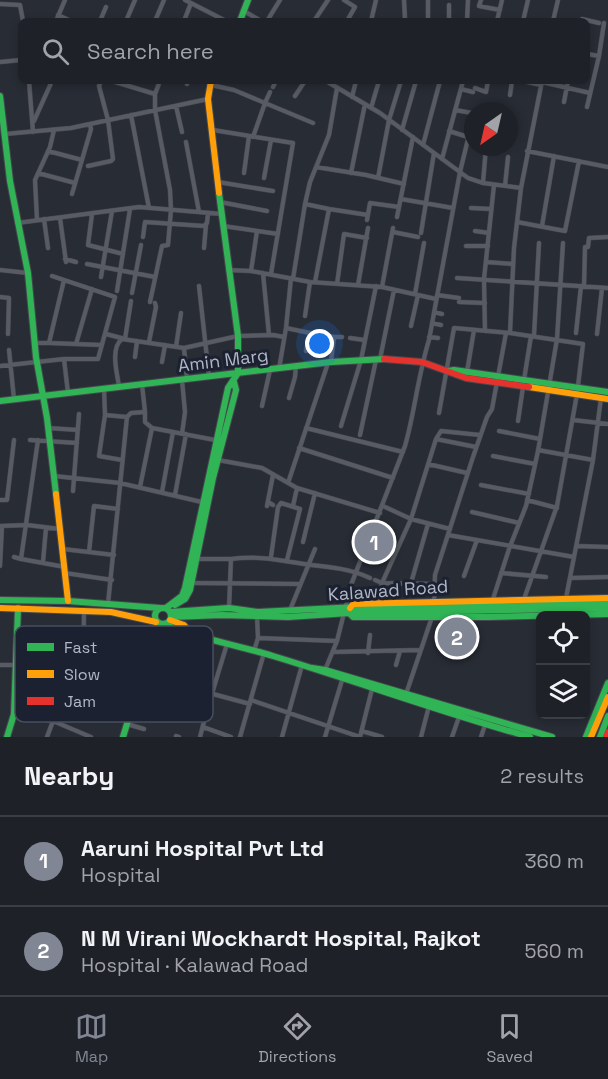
<!DOCTYPE html>
<meta charset="utf-8">
<style>
body{margin:0;font-family:"Space Grotesk",sans-serif;background:#2b2e34;color:#f1f3f6}
.controls{position:absolute;right:18px;bottom:18px;display:grid;overflow:hidden;border-radius:9px;box-shadow:0 3px 9px #0003}
.controls button{width:54px;height:54px;display:grid;place-items:center;padding:0;border:0;border-bottom:2px solid #3c3e45;background:#1e2128;color:#f1f3f6;font:30px sans-serif}
.compass{position:absolute;left:464px;top:102px;width:54px;height:54px;border-radius:50%;background:#1e2128;box-shadow:0 3px 9px #0003;rotate:214deg}
.you{position:absolute;left:320px;top:344px;width:21px;height:21px;margin:-15px;border:4px solid #fff;border-radius:50%;background:#1a73e8;box-shadow:0 0 0 9px #1a73e833}
.badge{display:grid;place-items:center;width:39px;height:39px;border-radius:50%;background:#818694;color:#fff;font-size:20px;font-weight:700}
.pin{position:absolute;translate:-50% -50%;border:3px solid #fff;box-shadow:0 2px 6px #0006}
.list{margin:0;padding:0;list-style:none}
h2{display:flex;justify-content:space-between;align-items:center;height:78px;margin:0;padding:0 24px;font-size:26px}
h2 small{font-size:20px;font-weight:400;color:#a1a3a8}
.list li{display:grid;grid-template-columns:39px 1fr auto;gap:18px;align-items:center;box-sizing:border-box;height:90px;padding:0 24px;border-top:2px solid #3c3e45}
.list b{display:block;font-size:22px;white-space:nowrap}
.list p{margin:0;font-size:20px;white-space:nowrap;color:#a1a3a8}
.list em{font-size:20px;font-style:normal;color:#a1a3a8}
.icon{flex:none;width:33px;height:33px;fill:none;stroke:currentColor;stroke-width:2;stroke-linecap:round;stroke-linejoin:round}
.map{position:relative;flex:none;width:608px;height:737px;overflow:hidden}
.search{position:absolute;background:#1e2128;box-shadow:0 3px 9px #0003;left:18px;right:18px;top:18px;height:66px;display:flex;align-items:center;gap:15px;box-sizing:border-box;padding:0 21px;border-radius:9px;color:#a1a3a8;font-size:22px}
.sheet{height:258px;background:#1e2128}
nav{display:flex;justify-content:space-around;align-items:center;box-sizing:border-box;height:84px;border-top:2px solid #3c3e45;background:#1e2128;font-size:16px;color:#a1a3a8}
nav a{display:grid;justify-items:center;gap:3px}
nav .on{color:#818694}
.map>svg:first-child{display:block}
.lines{fill:none;stroke-linecap:round;stroke-linejoin:round}
.street-casing{stroke:#44474e;stroke-width:5}
.fast-casing{stroke:#44474e;stroke-width:8}
.slow-casing{stroke:#44474e;stroke-width:8}
.jam-casing{stroke:#44474e;stroke-width:8}
.street{stroke:#585b63;stroke-width:4}
.fast{stroke:#30b455;stroke-width:6}
.slow{stroke:#ff9f0a;stroke-width:6}
.jam{stroke:#e5322d;stroke-width:6}
.labels{text-anchor:middle;dominant-baseline:central;stroke-width:6;stroke-linejoin:round;paint-order:stroke}
.street-label{font-size:18px;fill:#b1b7c7;stroke:#1b2130}
.key{fill:#1b2130;stroke:#484e5d;stroke-width:1.5}
.key-label{font-size:16px;fill:#b1b7c7}
</style>
<div class="map">
<svg width="608" height="737" viewBox="0 0 608 737">
<rect width="100%" height="100%" fill="#282c35"/>
<g class="lines">
<!-- street casing -->
<g class="street-casing">
<path id="street" d="M185,0L226,21
M344,0L355,7L347,21
M404,0L405,19
M428,0V21
M481,0L479,6L500,10
M0,4L20,5L23,21
M244,11L261,21
M58,15L71,21
M56,21L65,0
M100,21L106,7
M126,21L135,0
M155,21L164,0
M184,21L191,3
M267,21L280,0
M314,21L328,0
M371,21L376,0
M449,21V5
M467,21L468,0
M497,21L502,0
M523,21L528,0
M553,21L558,0
M582,21V19L599,23
M587,54L599,56L587,107
M599,56L604,23
M0,62L21,60
M29,81L33,132
M112,81L155,94V110L170,190L171,210L168,245L162,246L150,302
M326,81L380,113L468,178L483,183L521,188
M523,81L541,85
M542,82L590,93
M187,84L188,81
M211,85L234,90L265,103L253,137
M273,87L276,81
M475,88L486,92L488,81
M461,89L473,92
M270,92L265,103L313,123
M155,94L160,81
M510,95L512,81
M295,96L305,81
M352,97L356,81
M564,102L568,81
M176,106L182,132
M371,108L379,81
M455,110L472,113
M131,115L149,208
M34,121L52,81
M213,130L293,143L271,274
M402,130L416,81
M5,134L71,128L208,99
M186,142L199,212
M423,145L440,81
M48,151L82,160
M527,151L608,167
M442,159L463,81
M88,166L111,161L113,159L108,120L99,86L101,81
M316,167L366,175L404,184
M38,173L75,183
M244,173L249,136
M351,173L365,104
M264,178L271,140
M378,178L389,120L401,81
M218,182L273,191
M483,183L486,147
M505,186L508,157
M72,194L91,129L90,124
M401,199L453,208
M220,202L267,211
M305,204L329,209L368,215
M471,208L491,209
M92,214L88,245L123,254
M397,217L413,137
M60,218L66,262
M44,219L48,248
M37,220L35,180L50,147L54,130
M367,220L370,203L399,207
M517,222L565,231L579,161
M17,223L139,207L222,214
M223,226L278,234
M542,226L554,156
M475,231L489,233
M393,232L418,237
M421,233L434,153
M143,237L145,222L204,226L207,223L208,213
M466,246H488
M588,247L589,238L608,237
M204,248L206,225
M65,259L76,262
M486,262L513,264
M87,264L155,277
M0,270L28,273
M228,270L251,271L310,282L382,287L436,299
M251,271L257,231
M263,273L269,335
M101,277L112,211
M457,278L608,288
M293,279L305,204L310,182L329,135L337,88
M315,282L329,209
M337,284L344,234L367,238
M358,285L368,228
M199,286L209,376
M382,287L393,228
M584,287L585,247
M117,291L130,209
M132,293L141,245
M415,294L424,243
M437,295L459,298
M0,297L9,298L8,334
M459,302L485,303
M434,312L442,314
M305,316L310,282
M432,323L441,325
M411,326L418,295
M286,328L291,278
M485,331L484,279L494,185
M310,333L334,337L331,362
M510,333L514,248L521,188L542,81
M576,333L581,286
M106,334L125,339L131,301
M597,334L602,288
M534,336L539,243
M334,337H342
M429,337L438,338
M350,338L364,340
M149,342L156,307L155,303
M35,343H49L64,280L52,276
M49,343L102,345
M76,344L92,289
M176,347L181,313
M184,348L187,379
M9,350L14,399
M135,357L137,341
M64,359H98L115,297L64,280
M380,359L394,290
M162,362L165,345
M0,366L64,359L68,393
M279,369L286,328L310,333L306,351
M467,372L474,330
M182,380L185,412L182,434
M524,380L531,336
M119,386C117,373 110,348 122,339L184,348L238,336L273,335L284,337
M104,388L105,415L99,456L122,460
M289,398L295,377L296,366
M262,406L270,370
M145,412V422L152,428L215,440
M439,413L454,328L510,333L583,344L577,394L557,506L524,599
M105,415L127,417L131,413L145,412L142,384
M573,420L608,424
M518,421L523,387
M341,426L361,360L376,286
M48,428L78,430
M306,428L403,452
M499,431L540,439
M360,435L376,360
M436,439L441,431L480,435
M30,440L77,443
M38,440L21,559L65,567
M299,448L393,478
M538,450L593,460L601,398
M493,456L535,464
M218,460L262,468L297,488L380,513
M428,464L467,473
M54,476L120,483L206,503
M288,483L328,363
M481,485L529,494
M140,487L152,428
M73,491L79,414
M162,492L173,432
M175,495L186,434
M0,500H7L14,440
M527,500L557,508
M268,502L273,505
M267,506L273,475
M293,506L297,488
M383,506L411,519L450,529
M472,512L519,523
M0,526L27,525L60,529
M448,535L574,557
M303,542L315,493
M576,546L608,547
M63,549L114,555
M89,552L94,506L118,509
M14,557L21,559
M271,557L278,507L281,503L300,509L287,560
M195,559H231L229,608
M231,559C259,555 283,561 311,565C331,567 351,569 370,578
M43,562L46,528
M0,566L2,526
M65,573L112,580
M501,573L546,577
M464,576L477,540
M570,578L608,577
M375,580L382,583L411,519L436,439L476,447
M191,583L300,584
M411,583L428,524
M566,598L593,460
M493,599L509,549L526,506L538,451L557,339L563,243
M434,601L435,575L473,457L487,417L492,409L506,333
M380,603V590L382,583L434,584
M108,604L127,417
M290,610L315,549
M84,611L83,676L138,689
M257,617L258,638L337,641
M132,641L175,652L161,697
M84,647L103,649
M254,651L258,638
M333,652L420,650
M368,653L370,635
M0,665H16
M396,665L400,651
M325,670L337,641L351,585L405,446C415,411 418,375 429,340L460,172L468,139V137L449,131
M138,692L207,710L200,737
M213,694L250,704
M406,694L432,617
M251,700L360,737
M207,710L227,644
M14,714L53,721L91,737
M127,724L144,729
M203,727L231,737
M362,731L382,737
M176,736L179,737
M47,737L53,721
M240,737L264,653
M282,737L302,665
M325,737L343,677
M360,737L372,689
M421,737L429,706
M452,737L459,717
M481,737L485,725"/>
</g>
<!-- fast casing -->
<g class="fast-casing">
<path id="fast" d="M240,21L248,0
M0,96L10,181L28,273L36,357L47,418L56,494
M448,371L454,370L608,392
M0,401L331,362L384,359
M0,600L68,601L160,608
M175,605L185,599L190,590L213,478L236,390L234,382
M155 616a8 8 0 1 1 16 0a8 8 0 1 1-16 0Z
M166,608L182,596L185,588L228,388L238,373V336L219,193
M170,612L229,608L258,612L357,607L608,603
M349,613L353,617H489L608,614
M171,617L222,615L288,617L349,613L608,608
M164,624C199,639 237,645 273,656C359,682 443,713 530,737
M312,668L325,670L552,737
M7,737L14,714L18,608
M123,737L158,623
M586,737L608,683
M600,737L608,716"/>
</g>
<!-- slow casing -->
<g class="slow-casing">
<path id="slow" d="M211,81L208,99L219,193
M529,387L608,399
M56,494L68,601
M0,608L111,612L156,622
M350,608L353,604L608,598
M170,620L184,625L191,634
M591,737L608,697"/>
</g>
<!-- jam casing -->
<g class="jam-casing">
<path id="jam" d="M384,359L422,362L466,378L529,387
M606,737L608,732"/>
</g>
<!-- street -->
<use href="#street" class="street"/>
<!-- fast -->
<use href="#fast" class="fast"/>
<!-- slow -->
<use href="#slow" class="slow"/>
<!-- jam -->
<use href="#jam" class="jam"/>
</g>
<g class="labels">
<!-- street labels -->
<g class="street-label">
<text transform="translate(223 360) rotate(-7)">Amin Marg</text>
<text transform="translate(388 590) rotate(-4)">Kalawad Road</text>
</g>
</g>
<!-- legend -->
<rect x="15" y="626" width="198" height="96" rx="9" class="key"/>
<rect x="27" y="643" width="27" height="8" fill="#30b455"/>
<rect x="27" y="670" width="27" height="8" fill="#ff9f0a"/>
<rect x="27" y="697" width="27" height="8" fill="#e5322d"/>
<g class="key-label">
<text x="64" y="653">Fast</text>
<text x="64" y="680">Slow</text>
<text x="64" y="707">Jam</text>
</g>
</svg>
<div class="controls">
<button><svg class="icon" aria-label="locate" viewBox="0 0 24 24"><circle cx="12" cy="12" r="6"/><path d="M12 2v4M12 18v4M2 12h4M18 12h4"/></svg></button>
<button><svg class="icon" aria-label="layers" viewBox="0 0 24 24"><path d="M12 4l9 5-9 5-9-5zM3 14l9 5 9-5"/></svg></button>
</div>
<svg class="compass" viewBox="-18 -18 36 36"><path d="M0-13l5 13h-10z" fill="#e53935"/><path d="M0 13l5-13h-10z" fill="#a1a3a8"/></svg>
<div class="you"></div>
<div class="pin badge" style="left:374px;top:542px">1</div>
<div class="pin badge" style="left:457px;top:637px">2</div>
<div class="search"><svg class="icon" aria-label="search" viewBox="0 0 24 24"><circle cx="10" cy="10" r="6"/><path d="M15 15l6 6"/></svg>Search here</div>
</div>
<section class="sheet">
<h2>Nearby<small>2 results</small></h2>
<ul class="list">
<li><span class="badge">1</span><div><b>Aaruni Hospital Pvt Ltd</b><p>Hospital</p></div><em>360 m</em></li>
<li><span class="badge">2</span><div><b>N M Virani Wockhardt Hospital, Rajkot</b><p>Hospital · Kalawad Road</p></div><em>560 m</em></li>
</ul>
</section>
<nav>
<a class="on"><svg class="icon" aria-label="map" viewBox="0 0 24 24"><path d="M3 6l6-2 6 2 6-2v14l-6 2-6-2-6 2zM9 4v14M15 6v14"/></svg>Map</a>
<a><svg class="icon" aria-label="directions" viewBox="0 0 24 24"><path d="M12 3l9 9-9 9-9-9zM9 14v-3h6M13 9l2 2-2 2"/></svg>Directions</a>
<a><svg class="icon" aria-label="saved" viewBox="0 0 24 24"><path d="M7 4h10v16l-5-4-5 4z"/></svg>Saved</a>
</nav>
